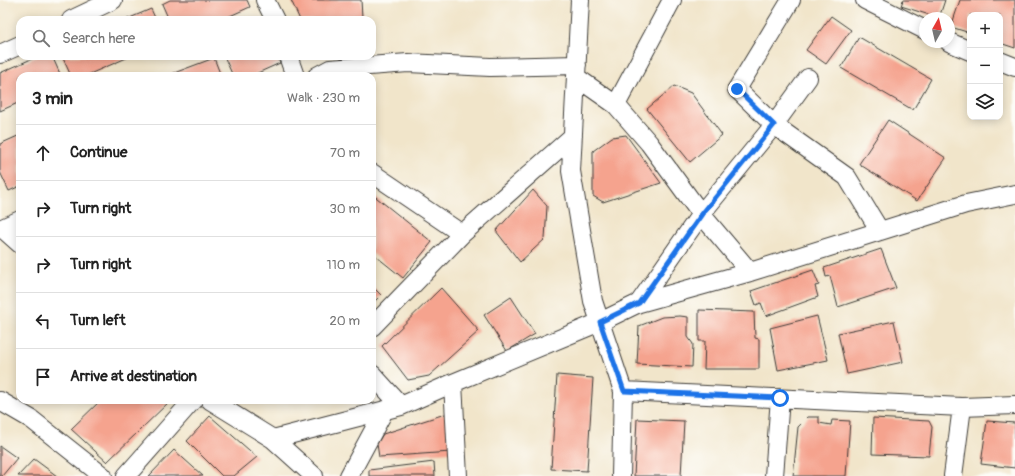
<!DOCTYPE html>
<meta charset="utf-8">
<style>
body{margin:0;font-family:Pangolin,sans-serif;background:#f6f6f6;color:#222}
.controls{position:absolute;right:12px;top:12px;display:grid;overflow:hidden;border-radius:8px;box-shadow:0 2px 10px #0003}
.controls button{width:36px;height:36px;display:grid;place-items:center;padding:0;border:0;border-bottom:1px solid #e0e0e0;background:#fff;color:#222;font:20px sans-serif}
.compass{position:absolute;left:919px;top:12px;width:36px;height:36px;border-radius:50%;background:#fff;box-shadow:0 2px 10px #0003;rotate:8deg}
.stop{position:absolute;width:12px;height:12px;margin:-9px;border:3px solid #1a73e8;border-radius:50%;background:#fff}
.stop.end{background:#1a73e8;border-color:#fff;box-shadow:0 1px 4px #0008}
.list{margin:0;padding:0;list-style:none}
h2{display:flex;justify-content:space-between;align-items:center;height:52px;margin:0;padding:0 16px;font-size:17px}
h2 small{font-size:13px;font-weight:400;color:#767676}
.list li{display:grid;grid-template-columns:26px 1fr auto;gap:12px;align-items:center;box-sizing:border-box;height:56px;padding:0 16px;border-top:1px solid #e0e0e0}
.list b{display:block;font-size:15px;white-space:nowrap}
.list em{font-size:13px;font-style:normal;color:#767676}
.icon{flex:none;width:22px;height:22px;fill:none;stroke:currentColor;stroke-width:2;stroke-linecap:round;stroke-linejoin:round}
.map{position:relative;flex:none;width:1015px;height:476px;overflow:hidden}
.search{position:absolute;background:#fff;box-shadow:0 2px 10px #0003;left:16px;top:16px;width:360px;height:44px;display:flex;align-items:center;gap:10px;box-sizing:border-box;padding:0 14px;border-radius:12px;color:#767676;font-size:15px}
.panel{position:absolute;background:#fff;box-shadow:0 2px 10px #0003;left:16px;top:72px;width:360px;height:332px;border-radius:12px}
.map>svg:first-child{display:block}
.building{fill:#f5a38e}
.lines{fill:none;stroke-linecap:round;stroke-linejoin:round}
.minor-casing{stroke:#3c3a36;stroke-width:20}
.minor{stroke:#fff;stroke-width:18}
.route{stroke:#1a73e8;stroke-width:5}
</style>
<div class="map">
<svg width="1015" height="476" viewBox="0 0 1015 476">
<rect width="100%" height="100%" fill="#fdfcf7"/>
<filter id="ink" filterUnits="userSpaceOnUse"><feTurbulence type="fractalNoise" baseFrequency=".025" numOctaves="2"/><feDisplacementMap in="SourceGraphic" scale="8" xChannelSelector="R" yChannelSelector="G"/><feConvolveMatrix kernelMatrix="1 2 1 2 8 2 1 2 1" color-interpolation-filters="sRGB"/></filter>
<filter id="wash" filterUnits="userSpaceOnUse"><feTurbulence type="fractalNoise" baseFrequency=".012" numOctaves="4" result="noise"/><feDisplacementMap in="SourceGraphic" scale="16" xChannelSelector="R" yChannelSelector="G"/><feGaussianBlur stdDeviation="0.9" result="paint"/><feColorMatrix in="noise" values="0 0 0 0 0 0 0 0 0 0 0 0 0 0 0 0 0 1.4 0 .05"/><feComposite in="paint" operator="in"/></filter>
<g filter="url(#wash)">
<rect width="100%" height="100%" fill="#f1e5ca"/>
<g id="blocks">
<!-- building -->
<path class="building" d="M170,0H247L250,7L221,20H169L162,4Z
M291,0H361L362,17L356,20H300Z
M903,0H945L939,18L901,6Z
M960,0H1015V48L1000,43V15H970V33L951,27Z
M151,9L156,20H125Z
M831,16L851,30L826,64L806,50Z
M859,37L931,79L913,110L841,68Z
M38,56H52L61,76H20V102L0,111V73Z
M62,56H131L85,76H71Z
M224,56H277L280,63L251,76H233Z
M214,58L221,76H166Z
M674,86L691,93L722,135L690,162L647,109Z
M888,120L946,158L917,201L859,164Z
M20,135V186L9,191L0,172V144Z
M626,135L661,183L603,202L593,196V151L612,137Z
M533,190L547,206L545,239L520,262L496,231Z
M372,194L432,242L403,278L372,253Z
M881,249L896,288L838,307L830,276L826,277L824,268Z
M813,270L819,285L815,286L818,297L766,316L761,303L756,305L751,291Z
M372,286L381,295L372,304Z
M441,288L479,331L429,376L408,380L382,346Z
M511,297L535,334L507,351L484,315Z
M699,310L754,312L755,338L759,339V369H704L705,341H699Z
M680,316L688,317V337L693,344L692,367L637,364L639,326L662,317Z
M817,316L828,360L778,370L770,328Z
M894,321L903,362L847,374L838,333Z
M557,375L593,378L587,471L551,469Z
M101,400H171L107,462L71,429Z
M448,413L451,452L379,457L377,444L383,434Z
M210,416L257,457L234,476H222L187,441Z
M808,417H819V423L831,425L832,420L850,421L846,476H793L798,427Z
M873,418L929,421L932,427L929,456L872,454Z
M637,419L684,421L681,476H634Z
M987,421L1015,423V468L981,464Z
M0,446L17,458L2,476H0Z
M174,450L203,476H149Z
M34,459L57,476H18Z
M434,462L435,476H369V470Z"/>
</g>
</g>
<g filter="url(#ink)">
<use href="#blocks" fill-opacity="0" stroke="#3c3a36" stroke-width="1"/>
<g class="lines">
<!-- minor casing -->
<g class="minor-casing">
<path id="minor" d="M265,0L275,20
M580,0L571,171L593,301L623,391L621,476
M791,0L737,89L774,125L847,177L880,231
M865,0L925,30
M71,20L113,0
M949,42L970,51
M0,54L20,45
M288,56L295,76
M1000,61L1015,67
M317,76L330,69L408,63L490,67L577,65
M576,77L616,105L649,143L701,214L750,272
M616,105L672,0
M372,173L462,234
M2,228L20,244
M0,229L20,220
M639,303L750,272L966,204L1015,194
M372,327L462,234L573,136
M372,374L401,406
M453,383L458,476
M623,391L962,407L1015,405
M210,400L273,439L401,406L453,383L600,322L639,303L701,214L774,125L808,78
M0,401L31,419L103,476
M273,439L314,476
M126,476L193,400
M349,476L384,411
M774,476L780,398
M953,476L962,407"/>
</g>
<!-- minor -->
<use href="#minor" class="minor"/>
</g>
</g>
<g class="lines" filter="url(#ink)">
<!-- route -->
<path class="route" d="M737,89L774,125L702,214L639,303L600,322L624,391L780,398"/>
</g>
</svg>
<div class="controls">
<button>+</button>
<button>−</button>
<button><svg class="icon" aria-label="layers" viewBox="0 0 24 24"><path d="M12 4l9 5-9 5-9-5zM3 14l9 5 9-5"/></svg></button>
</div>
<svg class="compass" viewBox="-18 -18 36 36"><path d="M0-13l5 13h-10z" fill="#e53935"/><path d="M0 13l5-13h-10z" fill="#767676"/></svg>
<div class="stop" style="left:780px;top:398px"></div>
<div class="stop end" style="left:737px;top:89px"></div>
<div class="search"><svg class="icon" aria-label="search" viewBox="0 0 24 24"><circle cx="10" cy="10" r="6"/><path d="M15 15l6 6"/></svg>Search here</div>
<section class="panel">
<h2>3 min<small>Walk · 230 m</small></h2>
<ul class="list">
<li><svg class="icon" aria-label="ahead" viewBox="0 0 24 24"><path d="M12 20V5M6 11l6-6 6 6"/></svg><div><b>Continue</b></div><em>70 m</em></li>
<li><svg class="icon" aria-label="right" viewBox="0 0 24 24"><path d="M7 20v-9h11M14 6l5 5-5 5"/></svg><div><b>Turn right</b></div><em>30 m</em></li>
<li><svg class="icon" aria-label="right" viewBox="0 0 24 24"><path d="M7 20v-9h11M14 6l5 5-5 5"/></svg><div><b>Turn right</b></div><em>110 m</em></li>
<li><svg class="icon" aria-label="left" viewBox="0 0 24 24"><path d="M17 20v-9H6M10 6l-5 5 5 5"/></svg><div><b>Turn left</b></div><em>20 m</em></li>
<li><svg class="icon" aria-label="arrive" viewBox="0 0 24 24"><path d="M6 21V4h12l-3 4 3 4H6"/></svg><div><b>Arrive at destination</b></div></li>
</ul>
</section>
</div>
